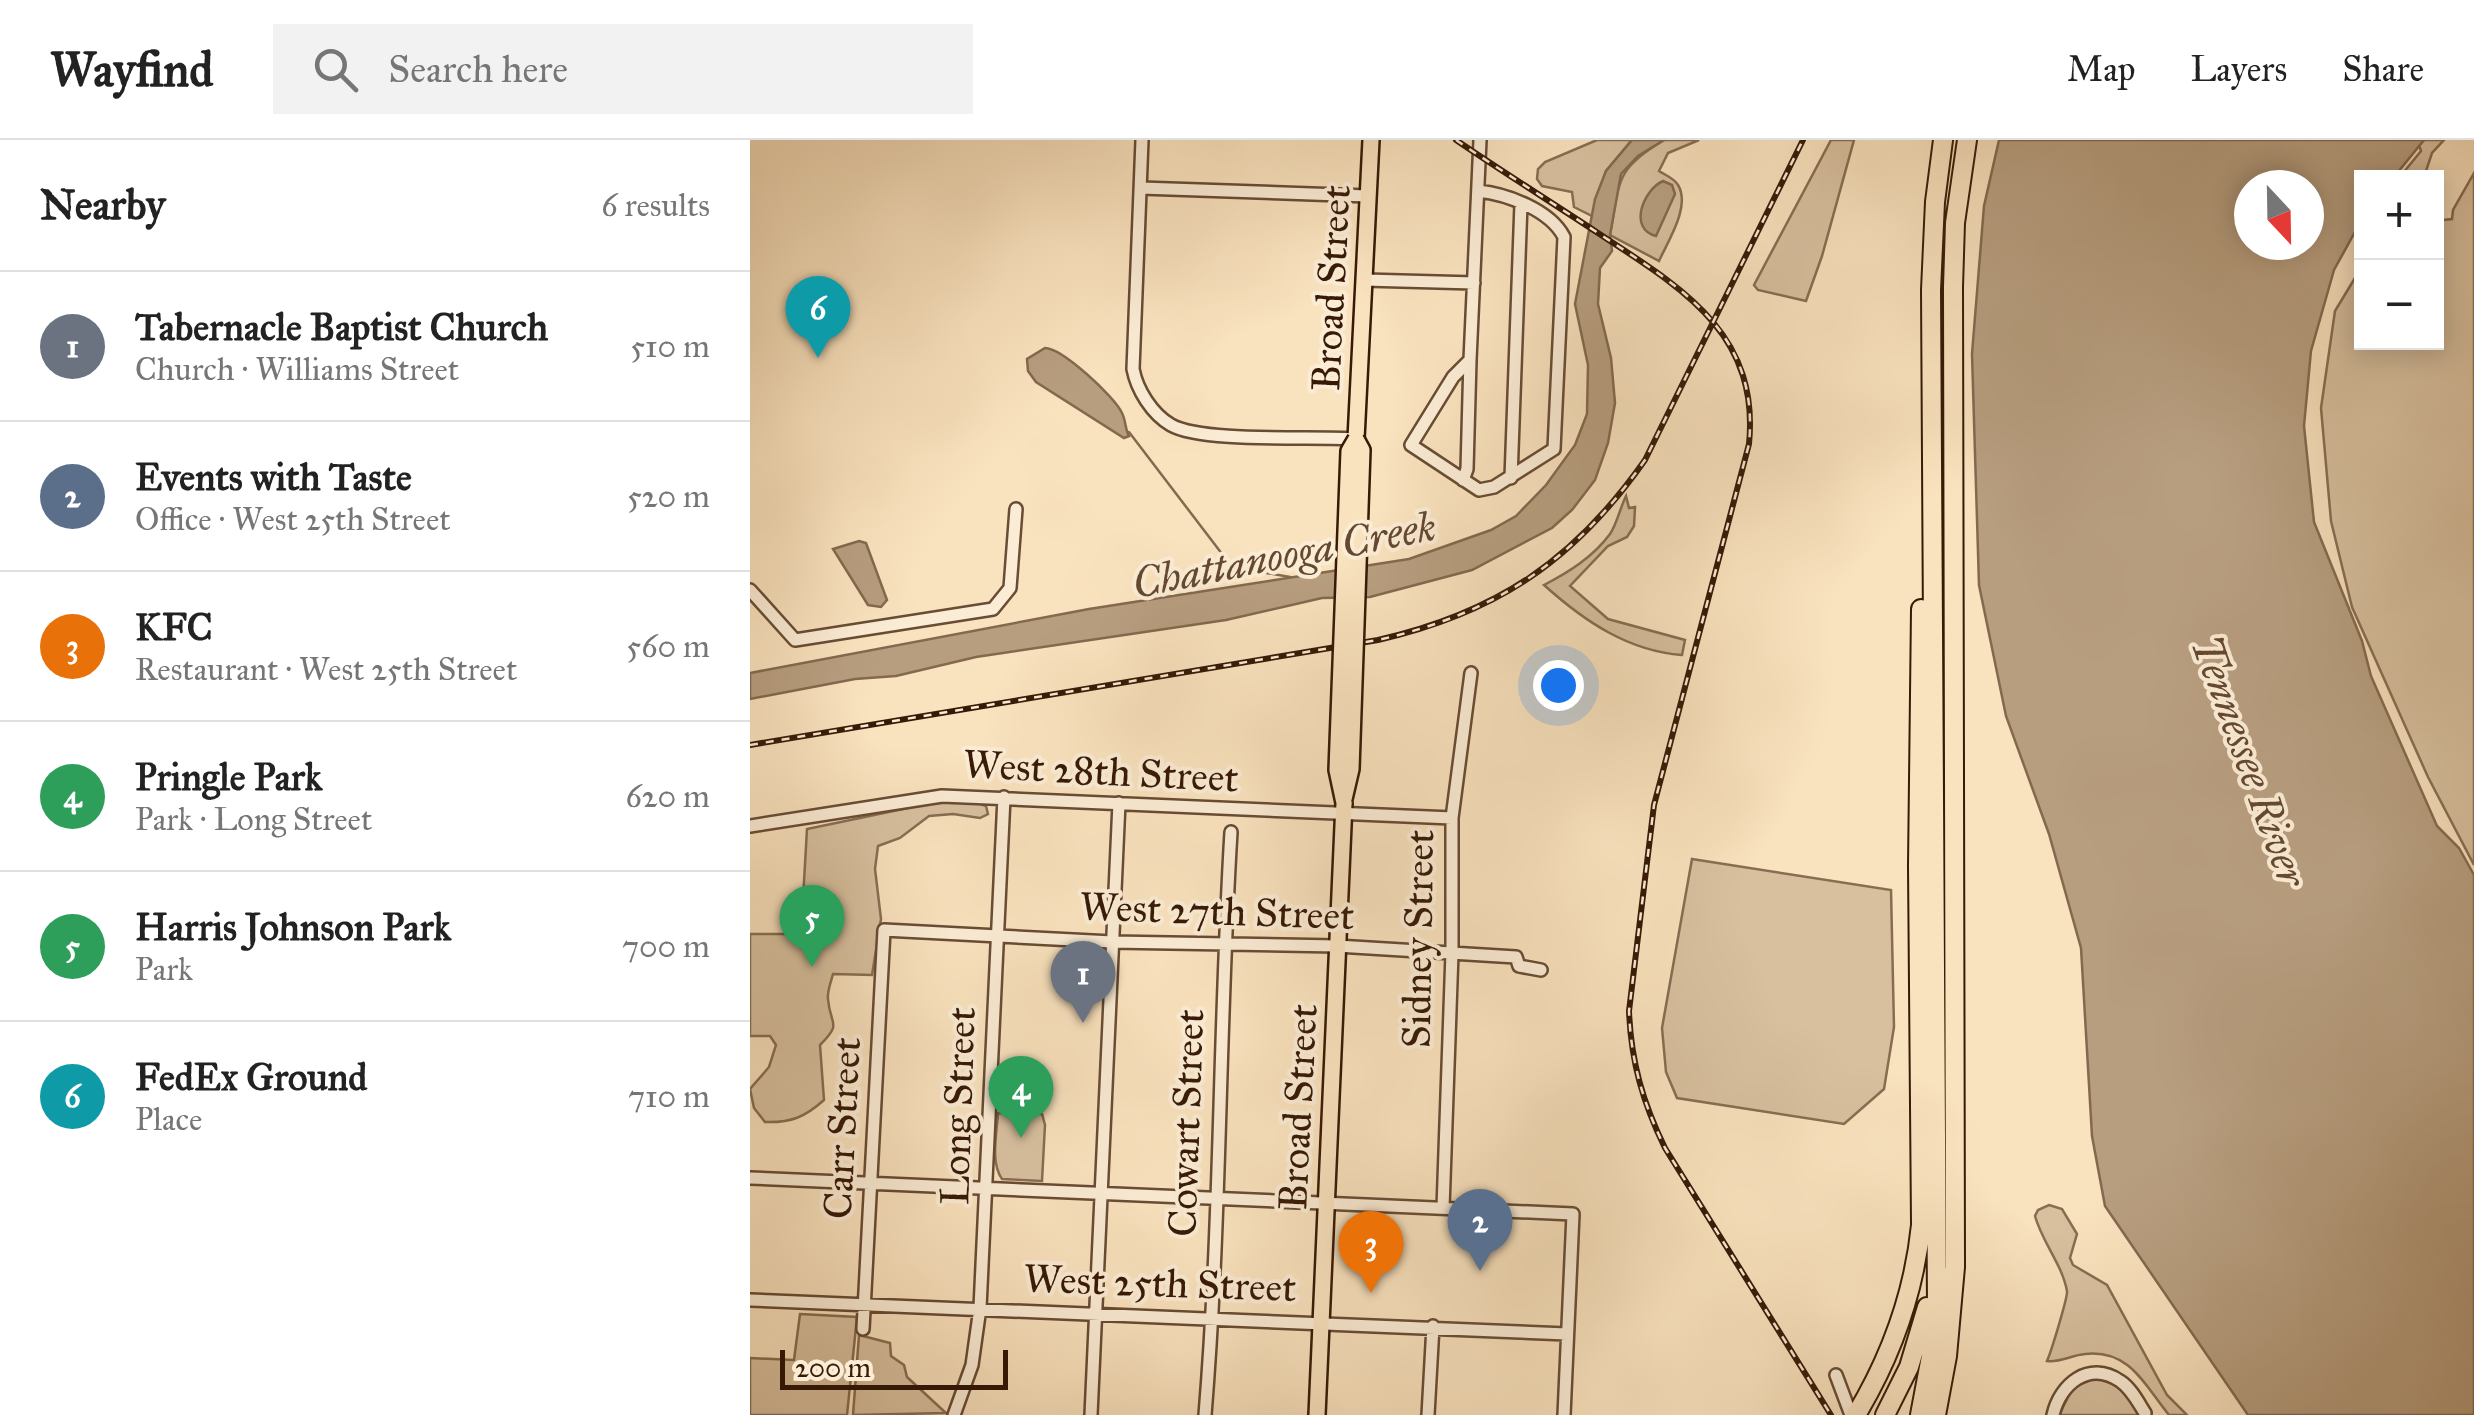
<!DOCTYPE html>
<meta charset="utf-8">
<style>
body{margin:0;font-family:"IM FELL Great Primer",serif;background:#f2f2f2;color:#222}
.controls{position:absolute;right:30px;top:30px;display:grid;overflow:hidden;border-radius:0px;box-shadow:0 5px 25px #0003}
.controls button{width:90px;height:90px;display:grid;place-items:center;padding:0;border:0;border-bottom:2px solid #e0e0e0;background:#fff;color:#222;font:50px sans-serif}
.compass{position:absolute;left:1484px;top:30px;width:90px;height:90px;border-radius:50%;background:#fff;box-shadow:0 5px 25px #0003;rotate:158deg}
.scale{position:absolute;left:30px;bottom:25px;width:228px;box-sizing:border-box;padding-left:10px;border:5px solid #371a06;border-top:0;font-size:28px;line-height:35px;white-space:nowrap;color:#371a06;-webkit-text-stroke:8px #fbecd5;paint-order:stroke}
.you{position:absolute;left:808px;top:545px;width:35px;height:35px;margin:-25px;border:8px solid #fff;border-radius:50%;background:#1a73e8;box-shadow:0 0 0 15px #1a73e833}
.badge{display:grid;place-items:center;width:65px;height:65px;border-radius:50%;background:#2563eb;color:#fff;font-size:32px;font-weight:700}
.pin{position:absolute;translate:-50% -82px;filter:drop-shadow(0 2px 5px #0008)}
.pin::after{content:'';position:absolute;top:52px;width:35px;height:30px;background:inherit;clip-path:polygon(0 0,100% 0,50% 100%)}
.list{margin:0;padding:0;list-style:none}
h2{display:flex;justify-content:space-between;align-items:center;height:130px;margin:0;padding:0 40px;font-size:42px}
h2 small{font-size:32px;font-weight:400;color:#767676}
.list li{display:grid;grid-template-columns:65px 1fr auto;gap:30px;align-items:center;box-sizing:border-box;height:150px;padding:0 40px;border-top:2px solid #e0e0e0}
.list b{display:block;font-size:38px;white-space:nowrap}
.list p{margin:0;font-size:32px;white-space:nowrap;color:#767676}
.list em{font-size:32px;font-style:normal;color:#767676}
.icon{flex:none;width:55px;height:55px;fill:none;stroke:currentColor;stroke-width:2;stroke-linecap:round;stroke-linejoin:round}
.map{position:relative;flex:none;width:1724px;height:1275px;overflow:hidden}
header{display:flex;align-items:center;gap:60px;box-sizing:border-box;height:140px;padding:0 50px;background:#fff;border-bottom:2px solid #e0e0e0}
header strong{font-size:48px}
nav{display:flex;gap:55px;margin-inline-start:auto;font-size:35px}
.search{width:700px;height:90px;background:#f2f2f2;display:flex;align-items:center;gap:25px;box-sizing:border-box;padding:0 35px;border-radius:0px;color:#767676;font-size:38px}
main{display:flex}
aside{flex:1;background:#fff}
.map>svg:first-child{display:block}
.green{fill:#d8c09f;stroke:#886d52;stroke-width:2.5}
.water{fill:#b79e7f;stroke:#84694f;stroke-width:2.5;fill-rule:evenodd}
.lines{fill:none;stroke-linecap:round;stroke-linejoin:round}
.stream{stroke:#84694f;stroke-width:2.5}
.minor-casing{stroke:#684c34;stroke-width:16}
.major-casing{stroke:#371a06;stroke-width:20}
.highway-casing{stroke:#371a06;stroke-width:22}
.minor{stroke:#fbecd5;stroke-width:11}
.major{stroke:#f9e2be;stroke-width:15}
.highway{stroke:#f9e2be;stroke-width:18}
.rail-casing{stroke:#371a06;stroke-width:6}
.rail{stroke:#fbecd5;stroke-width:2.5;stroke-dasharray:8;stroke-linecap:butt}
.major-bridge-casing{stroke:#371a06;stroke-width:20;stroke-linecap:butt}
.major-bridge{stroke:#f9e2be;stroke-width:15}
.labels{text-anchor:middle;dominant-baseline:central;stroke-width:8;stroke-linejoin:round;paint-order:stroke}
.street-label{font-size:40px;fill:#371a06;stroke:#fbecd5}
.water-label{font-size:42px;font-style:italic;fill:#644830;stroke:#fbecd5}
</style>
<header>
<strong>Wayfind</strong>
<div class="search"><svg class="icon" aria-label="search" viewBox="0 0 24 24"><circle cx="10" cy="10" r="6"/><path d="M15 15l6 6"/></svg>Search here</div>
<nav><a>Map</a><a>Layers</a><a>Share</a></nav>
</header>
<main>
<aside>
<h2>Nearby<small>6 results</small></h2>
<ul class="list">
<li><span class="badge" style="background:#6b7280">1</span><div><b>Tabernacle Baptist Church</b><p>Church · Williams Street</p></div><em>510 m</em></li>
<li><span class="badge" style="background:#5c6f8a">2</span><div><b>Events with Taste</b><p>Office · West 25th Street</p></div><em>520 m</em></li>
<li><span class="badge" style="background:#e8710a">3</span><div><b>KFC</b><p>Restaurant · West 25th Street</p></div><em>560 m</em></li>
<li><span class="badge" style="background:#2e9e5b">4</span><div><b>Pringle Park</b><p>Park · Long Street</p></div><em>620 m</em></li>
<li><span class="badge" style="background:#2e9e5b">5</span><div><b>Harris Johnson Park</b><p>Park</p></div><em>700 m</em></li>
<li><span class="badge" style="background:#0f9aa8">6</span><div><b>FedEx Ground</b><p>Place</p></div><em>710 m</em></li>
</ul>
</aside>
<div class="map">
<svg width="1724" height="1275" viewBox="0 0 1724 1275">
<rect width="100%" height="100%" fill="#f9e2be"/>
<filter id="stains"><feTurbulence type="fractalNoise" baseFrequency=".002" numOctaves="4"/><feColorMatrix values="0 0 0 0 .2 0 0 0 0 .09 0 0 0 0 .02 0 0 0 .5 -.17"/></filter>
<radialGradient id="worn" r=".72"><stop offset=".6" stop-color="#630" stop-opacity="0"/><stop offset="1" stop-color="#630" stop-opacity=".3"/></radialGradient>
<!-- green -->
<path class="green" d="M847,0H882L856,31L842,76L824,67L822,52L792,46L787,39L788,29L795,22Z
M914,0H949L918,13L909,31C915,35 924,38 928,45C941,66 918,101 909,121L860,95C870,41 864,30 914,0Z
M1081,0H1104L1072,116L1056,161L1008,150L1004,145Z
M1674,0H1694L1682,13L1674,37L1649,38L1671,11L1669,5Z
M1724,33V725L1678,637L1602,467L1581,381L1571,268L1585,171L1611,128L1612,202H1686L1687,72L1693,80L1702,79L1703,70Z
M876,356L879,368L885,367L884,386L877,397L858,406L820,446L858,479L935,500L932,515C878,511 834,481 794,445C819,432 843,417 860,394C867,384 870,368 876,356Z
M225,662L236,666L238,674L230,678L203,674L179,676L150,698L128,706L125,729L131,779L122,835L83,834C81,842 77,851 78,859C80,886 93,882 70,905L74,960C55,977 41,983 15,982L4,968L0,949L19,927L26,905L20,896H0V794H51L57,689L182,663Z
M942,719L1141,750L1144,887L1134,949L1094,984L927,958L916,932L912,888Z
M248,973L292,974L295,985L292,1041L252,1039C240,1022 247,993 248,973Z
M1299,1065L1312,1069L1327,1094L1320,1118L1323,1125L1357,1145L1417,1255L1437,1275H1419C1395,1246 1380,1209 1335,1214C1322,1215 1309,1223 1297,1221C1301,1212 1318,1157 1317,1151C1312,1124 1292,1102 1285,1076L1288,1070Z
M50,1174L107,1177L97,1275H0V1218L44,1220Z
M109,1195L140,1203L141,1216L154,1225L157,1237L196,1273L103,1275Z
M1346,1238C1370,1244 1379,1255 1392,1275H1309L1323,1247Z"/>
<!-- water -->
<path class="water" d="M882,0H914L888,16L871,34L860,95L862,111L850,128L848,164L861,218L865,263L858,303L845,340L822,370L802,388L722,430L620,457L572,458L476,480L226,517L146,536L105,539L0,559V533L339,469L659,419L741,390L766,376L796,345L825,305L837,274L838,225L825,164L845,59L856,31Z
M1249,0H1674L1644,37L1612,38L1611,81L1584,130L1561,211L1554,286L1564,382L1612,501L1621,536L1687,686L1709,708L1724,735V1275H1498L1355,1066L1342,996L1331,808L1299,694L1256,576L1229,445L1222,214L1234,66ZM1499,45H1559V105H1499Z
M913,41L922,45L925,54L906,96C878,89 893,50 913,41Z
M295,208C312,208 365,257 372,273C376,281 375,289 379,296L374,298L286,242L278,231L277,219Z
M109,401L116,403L137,460L131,467L118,465L83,409Z"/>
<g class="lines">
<!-- stream -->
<path class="stream" d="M379,292L482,427L540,437"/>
<!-- minor casing -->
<g class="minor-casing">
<path id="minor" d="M392,0L383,229C387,250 402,274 421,285C453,303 563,296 606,299
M391,48L618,56
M728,51C757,54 800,70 814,97L804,309L744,347L729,350L661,305L703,237L720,220C724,146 727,73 730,0
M615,140L724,143
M761,338L771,63
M713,340L717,329L720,220
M0,450L45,500L243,469L260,448L266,369
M0,686L192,656L702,678
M0,1038L823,1074L814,1275
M693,1068L702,813V678L721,533
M0,1160L817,1194
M113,1189L134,790L362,802L587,806L766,817L769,826L791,830
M1086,1235L1101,1275
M204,1275L222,1225L230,1168L254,657
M341,1275L369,663
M455,1275C471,1081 469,886 481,692
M678,1275L683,1186
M1303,1275C1310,1244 1339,1220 1370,1241C1381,1248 1388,1262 1395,1273"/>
</g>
<!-- major casing -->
<g class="major-casing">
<path id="major" d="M606,299L621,0
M567,1275L594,663"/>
</g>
<!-- highway casing -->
<g class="highway-casing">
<path id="highway" d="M1106,1275C1142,1215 1164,1154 1171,1085L1168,726L1171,469
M1135,1275L1159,1227L1177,1167
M1170,1275L1183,1206L1187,1166L1181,150L1185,62L1193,0
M1186,1275L1197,1216L1205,1127L1203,147L1205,83L1217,0"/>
</g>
<!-- minor -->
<use href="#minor" class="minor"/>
<!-- major -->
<use href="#major" class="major"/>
<!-- highway -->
<use href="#highway" class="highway"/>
<!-- rail casing -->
<g class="rail-casing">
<path id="rail" d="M706,0C753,32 801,62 848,93C930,147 1010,192 999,304L904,665L879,871C881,922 893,963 915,1008L1081,1275
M0,605L628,500C747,473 825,420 895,320L1053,0"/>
</g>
<!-- rail -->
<use href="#rail" class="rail"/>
<!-- major-bridge casing -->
<g class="major-bridge-casing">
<path id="major-bridge" d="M594,659L601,629L612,310L606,299
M594,663L587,630L599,311L606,299"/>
</g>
<!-- major-bridge -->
<use href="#major-bridge" class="major-bridge"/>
</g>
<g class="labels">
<!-- street labels -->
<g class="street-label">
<text transform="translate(581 148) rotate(-87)">Broad Street</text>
<text transform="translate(351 631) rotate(3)">West 28th Street</text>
<text transform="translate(467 771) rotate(2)">West 27th Street</text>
<text transform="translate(668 799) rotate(-89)">Sidney Street</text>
<text transform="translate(208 966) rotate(-88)">Long Street</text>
<text transform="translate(548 967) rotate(-87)">Broad Street</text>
<text transform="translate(436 983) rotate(-88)">Cowart Street</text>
<text transform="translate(92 988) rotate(-87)">Carr Street</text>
<text transform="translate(410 1143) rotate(2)">West 25th Street</text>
</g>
<!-- water labels -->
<g class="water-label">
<text transform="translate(534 415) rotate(-11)">Chattanooga Creek</text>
<text transform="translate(1499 621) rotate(70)">Tennessee River</text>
</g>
</g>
<rect width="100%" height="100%" filter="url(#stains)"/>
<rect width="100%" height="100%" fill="url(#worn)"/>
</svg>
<div class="controls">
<button>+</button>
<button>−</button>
</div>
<svg class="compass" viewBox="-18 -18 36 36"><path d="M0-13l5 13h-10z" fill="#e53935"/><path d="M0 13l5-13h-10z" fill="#767676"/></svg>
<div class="scale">200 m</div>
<div class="you"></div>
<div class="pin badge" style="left:333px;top:883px;background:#6b7280">1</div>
<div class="pin badge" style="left:730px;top:1131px;background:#5c6f8a">2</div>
<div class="pin badge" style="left:621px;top:1153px;background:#e8710a">3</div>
<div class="pin badge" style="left:271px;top:998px;background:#2e9e5b">4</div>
<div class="pin badge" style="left:62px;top:827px;background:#2e9e5b">5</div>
<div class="pin badge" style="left:68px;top:218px;background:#0f9aa8">6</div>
</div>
</main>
